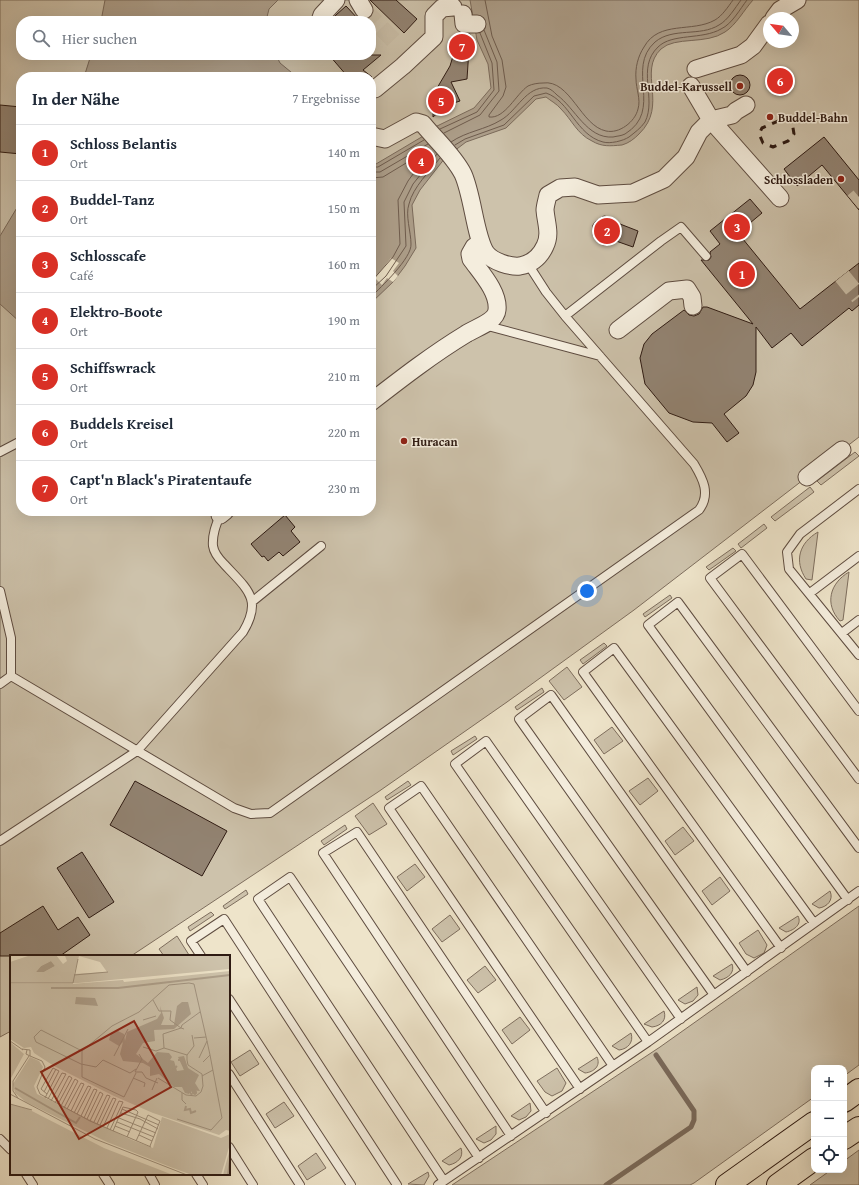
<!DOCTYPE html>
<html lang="de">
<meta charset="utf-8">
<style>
body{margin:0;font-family:"Gentium Book Plus",serif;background:#f2f2f3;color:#1f2937}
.controls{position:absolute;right:12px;bottom:12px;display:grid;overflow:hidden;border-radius:8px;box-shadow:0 4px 16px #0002}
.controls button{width:36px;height:36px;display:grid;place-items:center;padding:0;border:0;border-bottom:1px solid #e0e1e3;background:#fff;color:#1f2937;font:20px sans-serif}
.compass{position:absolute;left:763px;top:12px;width:36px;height:36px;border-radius:50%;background:#fff;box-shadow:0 4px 16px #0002;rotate:299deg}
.you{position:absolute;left:587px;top:591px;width:14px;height:14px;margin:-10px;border:3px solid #fff;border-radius:50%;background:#1a73e8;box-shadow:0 0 0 6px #1a73e833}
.badge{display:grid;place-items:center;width:26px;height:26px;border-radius:50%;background:#d93025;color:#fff;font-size:13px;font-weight:700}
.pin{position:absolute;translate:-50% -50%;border:2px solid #fff;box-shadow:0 1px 4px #0006}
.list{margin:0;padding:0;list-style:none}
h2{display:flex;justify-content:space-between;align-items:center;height:52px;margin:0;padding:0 16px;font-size:17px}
h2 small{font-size:13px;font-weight:400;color:#747a83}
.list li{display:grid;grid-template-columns:26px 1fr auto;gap:12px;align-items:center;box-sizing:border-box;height:56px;padding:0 16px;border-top:1px solid #e0e1e3}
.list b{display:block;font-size:15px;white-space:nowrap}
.list p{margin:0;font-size:13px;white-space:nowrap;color:#747a83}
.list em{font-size:13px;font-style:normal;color:#747a83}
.icon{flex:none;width:22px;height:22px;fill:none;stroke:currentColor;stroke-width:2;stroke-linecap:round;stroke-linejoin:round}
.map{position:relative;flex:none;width:859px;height:1185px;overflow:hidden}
.search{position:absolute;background:#fff;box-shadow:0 4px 16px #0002;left:16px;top:16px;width:360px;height:44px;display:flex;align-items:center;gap:10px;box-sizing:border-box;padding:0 14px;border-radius:16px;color:#747a83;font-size:15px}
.panel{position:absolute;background:#fff;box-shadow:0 4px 16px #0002;left:16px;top:72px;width:360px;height:444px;border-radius:16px}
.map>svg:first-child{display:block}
.green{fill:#cdc2ab;stroke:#7e6e5e;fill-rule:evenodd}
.water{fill:#ad9f8b;stroke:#7a6a5b}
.pier{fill:#eee4ca}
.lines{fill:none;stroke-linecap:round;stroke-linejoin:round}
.shore{stroke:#6e5c4e;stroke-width:1}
.stream{stroke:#7a6a5b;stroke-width:5}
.building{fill:#928372;stroke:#2e1a12}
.street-tunnel{stroke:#c8bca5;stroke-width:17;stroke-dasharray:17 8;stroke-linecap:butt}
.lane-casing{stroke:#5e4c40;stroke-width:10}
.street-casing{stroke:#5e4c40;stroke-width:19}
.highway-casing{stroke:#2e1a12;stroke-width:24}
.lane{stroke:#f4eddd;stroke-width:8}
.street{stroke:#f4eddd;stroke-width:17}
.highway{stroke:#eee4ca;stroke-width:22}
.rail{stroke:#2e1a12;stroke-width:3;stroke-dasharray:7 7;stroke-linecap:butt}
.poi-dot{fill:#8f2418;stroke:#f4eddd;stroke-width:1.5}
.labels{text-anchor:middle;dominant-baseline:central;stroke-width:3;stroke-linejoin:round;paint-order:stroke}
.poi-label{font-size:12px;font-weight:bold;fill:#2e1a12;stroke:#f4eddd;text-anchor:end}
.inset-river{fill:none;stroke:#ad9f8b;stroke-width:2}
.inset-road{fill:none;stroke:#a19380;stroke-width:1}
.view{fill:#8f2418;fill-opacity:0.15;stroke:#8f2418;stroke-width:2}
.inset-edge{fill:none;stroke:#2e1a12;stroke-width:2}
</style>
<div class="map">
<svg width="859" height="1185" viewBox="0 0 859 1185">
<rect width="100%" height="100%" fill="#eee4ca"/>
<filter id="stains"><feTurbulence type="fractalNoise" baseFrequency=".005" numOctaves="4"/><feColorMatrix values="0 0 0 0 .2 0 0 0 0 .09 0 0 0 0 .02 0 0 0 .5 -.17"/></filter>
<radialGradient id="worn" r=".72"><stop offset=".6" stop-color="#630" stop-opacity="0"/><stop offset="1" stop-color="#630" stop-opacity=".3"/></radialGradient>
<!-- green -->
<path class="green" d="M0,0H859V437L634,610L507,702L378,792L131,956H11V1031L0,1037ZM769,18H793V42H769ZM21,21H371V55H21ZM21,77H371V511H21Z
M855,452L859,456L821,485L817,481Z
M810,487L814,492L775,521L771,517Z
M764,524L767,528L741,548L738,544Z
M818,532L812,580L806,579C794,561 799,543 818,532Z
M733,548L736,551L709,570L706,567Z
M849,572L843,620L840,621C824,604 830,583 849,572Z
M670,595L672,598L645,617L643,614Z
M604,643L607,646L583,664L580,660Z
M567,667L582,687L564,700L549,681Z
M542,688L544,692L517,710L515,707Z
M612,727L623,741L604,754L594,740Z
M475,736L477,739L453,755L451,751Z
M648,778L658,791L640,805L629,791Z
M408,781L411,785L387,800L385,797Z
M373,803L387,824L369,835L355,816Z
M345,825L347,829L324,845L321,841Z
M683,827L694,841L675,855L665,841Z
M415,864L425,877L407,891L397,877Z
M720,877L730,891L712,905L702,891Z
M246,890L248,894L225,909L223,906Z
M830,891C834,900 827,907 819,908L812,904Z
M859,906V1065L844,1076V1068H814V1097L694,1183L690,1185H452L660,1047Z
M211,912L214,915L190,931L188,927Z
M450,915L460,929L442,942L432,929Z
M798,916C802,924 795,930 786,932L779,928Z
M758,930L767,945L764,953L754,958L746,954L739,943Z
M177,936L189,955L164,956L159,949Z
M732,964C735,972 729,978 720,980L713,976Z
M485,966L496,980L478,993L467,980Z
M697,987L698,995L693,1001L685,1004L678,1000Z
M664,1011C667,1020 661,1026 652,1027L644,1024Z
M520,1017L530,1030L512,1044L502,1030Z
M631,1033C634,1042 628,1049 619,1050L612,1046Z
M250,1050L259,1064L240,1076L231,1062Z
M597,1057C601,1066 594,1072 585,1073L578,1069Z
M557,1068L566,1083L562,1091L552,1096L545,1092L537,1081Z
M284,1102L294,1116L275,1128L266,1114Z
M530,1103L531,1111L526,1117L519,1120L511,1116Z
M496,1126V1134L491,1140L484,1143L476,1139Z
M461,1148C464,1157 458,1163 449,1165L442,1161Z
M859,1150V1185H810L831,1170H844V1161Z
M316,1153L326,1168L307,1180L298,1166Z
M428,1172L429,1176L424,1185L408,1184Z"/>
<!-- water -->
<path class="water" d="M105,0H278L269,9L266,21H101Z
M470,0H753C744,10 736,25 725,32C706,45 675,36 661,49C637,72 669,105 639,134C634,139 629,143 622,145C610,146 602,147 592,141C577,134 572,120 561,109C557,104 551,101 546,97L536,99L506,128L466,142L445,158L420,190L412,205L416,248L405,266L393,282L371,303V163L376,164L425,135L433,128L474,108L491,88L488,64L477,40Z
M91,55H276L280,63L297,77H84Z
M21,201V323L0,304V236Z"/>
<!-- pier -->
<path class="pier" d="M391,258L399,263L393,271L398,276L393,282L387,278L382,285L375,278Z"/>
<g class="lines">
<!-- shore -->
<path class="shore" d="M485,0L492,36L502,60L506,87L503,96L489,115V117C505,119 516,94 528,86C532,84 538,83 543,83C570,79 581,126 606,131C619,134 635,122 638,109C641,99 636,89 636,79C635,68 638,56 644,47C659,20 692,33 715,20C722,16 728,7 733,0
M440,129L477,112L494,90L492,63L480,33
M444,133L480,115L499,91L497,62L484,30
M451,142C467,131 485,130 501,120C517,111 526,86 547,88C551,89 554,92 557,95C575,108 587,139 613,137C617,136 621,136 625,134C664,110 625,69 655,42C673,27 700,37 719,25C728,20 735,8 741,0
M455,145L465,139L504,125L534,96L546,93C570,101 576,135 603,142C610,144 623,141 629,137C634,133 641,128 645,122C657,98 636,68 658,47C672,33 702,40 721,29C732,24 740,9 747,0
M371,167H378L424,140
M371,172H380L428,144
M371,178L383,177L426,151L429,152L408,181L398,200L400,244L393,257L371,282
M371,290L386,276L406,246L404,202L413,184L437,154
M371,297C381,287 412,258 411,244C411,232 405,215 409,204C413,187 430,171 440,158"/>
<!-- stream -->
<path class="stream" d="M606,1185L691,1127L694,1120V1111L656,1055"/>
</g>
<!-- building -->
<path class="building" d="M370,0H396L417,19L404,33Z
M346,6L360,21H331L336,15Z
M460,33L470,34L467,79L451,82L460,101L447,105L433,117V95L450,66Z
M329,55H381L363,70L372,77H348Z
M730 85a10 10 0 1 1 20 0a10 10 0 1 1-20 0Z
M0,105L21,107V154L0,152Z
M824,137L859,180V210L822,165L797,186L784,169Z
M750,199L762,213L738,233L800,309L859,263V305L852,311L849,308L802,346L791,333L772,348L756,327V372L753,385L746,396L724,414L739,433L727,442L712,423L693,422L669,413L645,384L640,358L644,344L652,334L684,310L689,315L694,316L699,314L703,307H707L753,324L701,260H709L711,257L710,252L720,244L710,231Z
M604,216L613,218L620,224L638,231L633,247L616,241L608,245H603L595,239L593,235V225L596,221Z
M285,515L295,527L291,531L300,542L283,556L279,552L268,561L264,556L262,557L251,544Z
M135,781L227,831L202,876L110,825Z
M82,852L114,902L89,918L57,868Z
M43,906L58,930L78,917L90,935L60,956H0V933Z"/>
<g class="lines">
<!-- street-tunnel -->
<path class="street-tunnel" d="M364,10L397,44
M853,202L859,197
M842,276L859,297"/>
<!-- lane casing -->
<g class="lane-casing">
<path id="lane" d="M565,316L661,241L681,227L706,256
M484,325L600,356
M0,452L21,441
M859,489L800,534L787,552L789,569L859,655
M0,591L11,638V676
M810,593L859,556
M253,601L321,546
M842,633L859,620
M11,676L234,808L251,814L270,813L699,510C711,494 703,479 694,464L565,316L546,292L528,264
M0,684L11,676
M859,711L742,554L710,578L859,779
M0,841L137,751L243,632C263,599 247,589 224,564C219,559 214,553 213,546C212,535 216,525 220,515
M848,900L648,625L678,602L859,848
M781,948L583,672L614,648L814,923
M201,956L191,941L224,919L397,1185
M714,995L519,719L551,695L747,972
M229,999L351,1185
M648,1042L455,764L486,741L681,1019
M229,1074L300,1185
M580,1089L389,808L421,786L613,1066
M511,1136L323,853L357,832L546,1113
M0,1139L11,1150
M229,1147L253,1185
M26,1174L33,1185
M103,1174L110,1185
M149,1174L155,1185
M196,1174L203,1185
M444,1181L258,899L290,877L479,1158
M438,1185L648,1042L859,891"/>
</g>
<!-- street casing -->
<g class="street-casing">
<path id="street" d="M358,0L364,10
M463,14L464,24H477
M774,18L780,10L797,0
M320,21L322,15L336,0
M696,69L741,55L753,46L769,24
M691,86L711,120L780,198
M375,89L403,66L434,37V16L442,8L453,7
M371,136L385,139L416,122L423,124C436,140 454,156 463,174C473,196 475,237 486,253C493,262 510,267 520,266C531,264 540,257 545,246C551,234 546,223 545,210C545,206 547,200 548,195L560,188L575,187L598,195L633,193L664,179L686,157L699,132L711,120L732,115L736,111L746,105
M618,330L669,291L687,289L692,297L693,306
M371,402C402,378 433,354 466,334C475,328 496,322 497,310C499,292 481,273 471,259L470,254L474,247L481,242
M807,477L842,450
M220,515L225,511"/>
</g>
<!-- highway casing -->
<g class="highway-casing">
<path id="highway" d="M844,1101L859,1090
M844,1138L859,1128
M727,1185L814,1123
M778,1185L814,1159"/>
</g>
<!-- lane -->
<use href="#lane" class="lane"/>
<!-- street -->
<use href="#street" class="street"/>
<!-- highway -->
<use href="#highway" class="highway"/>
<!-- rail -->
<path class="rail" d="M785,118L792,122L794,134L788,141L773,147L763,143L759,134L762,128Z"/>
</g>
<!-- markers -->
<g class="poi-dot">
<circle cx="740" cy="86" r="4"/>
<circle cx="770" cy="117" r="4"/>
<circle cx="841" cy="179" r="4"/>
<circle cx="404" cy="441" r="4"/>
</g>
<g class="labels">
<!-- poi labels -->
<g class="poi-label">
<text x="732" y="86">Buddel-Karussell</text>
<text x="778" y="117" text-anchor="start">Buddel-Bahn</text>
<text x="833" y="179">Schlossladen</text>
<text x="412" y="441" text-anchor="start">Huracan</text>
</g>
</g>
<!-- overview -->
<g transform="translate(10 955)">
<rect width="220" height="220" fill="#eee4ca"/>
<path d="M21,0H46L53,9L57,6L55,1L60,0H220V14L68,28H0V7ZM69,1L90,7L97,17L64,19ZM41,6L45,11L34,17H26L31,11ZM220,16V176L216,175L209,180L143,158L104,141L44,111L24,98L21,92L14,93L0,84V29H61L113,25L114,27ZM0,87L14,99L0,125ZM20,102L29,106L33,112L24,131L27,139L122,185L143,193L152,162L211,183L220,179V189L211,220H182L163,213L97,187L16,147L5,138L3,129ZM0,149L18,154L94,193L163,220H0ZM220,194V220H213L215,212Z" fill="#cdc2ab" fill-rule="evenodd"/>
<path d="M41,6L45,11L34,17H26L31,11ZM66,42L85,43L88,51L65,49ZM172,47H178L181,59L164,74L144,75L145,86L133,88L126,99L138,108L147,97L159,98L162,102L160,105L164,106L167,116L174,115L168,102L174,101L178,113L189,120L185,128L190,136L180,135L179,139L175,138L172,132H164L149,119L140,121V112L133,108L113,106L110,99L113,87L109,91L99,85L101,78L108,76L114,79L115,86L117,77L147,64L151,58L150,51L154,63L151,70H164L167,51Z" fill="#ad9f8b"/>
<path class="inset-river" d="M41,33H108L220,20M167,111L164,114L166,118H171L166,124L168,129L183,131L186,120L180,121L181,117L175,115L173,105H168M5,133L66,168L70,162M182,140L179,136L185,135L186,137V138L185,139L183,138V136H185V138V136M176,151L175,155L180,154L181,158L186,156M218,220L220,205"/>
<path class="inset-road" d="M64,20L98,17M0,28H63L68,4M143,45L149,56H161L160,65L171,73L153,79L154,93L177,100M133,65L146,61M174,74L171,73L172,70L190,57M184,83L196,82M0,86L13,95M26,87L71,109L86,112L93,105L120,118L126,114M26,87L24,82L31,75L72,96M133,92L146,96L154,93M12,94L20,95V101L16,99L17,95M72,96L102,71L129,57L159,30L179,28L184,29L197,86M72,96V122L114,142L126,118M129,99L132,104L125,117H132L136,123L148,128M20,101L32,106L35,112L27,132L30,139L80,166L141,192M104,101L118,74M189,103L197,86L200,100M192,121L203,115M123,123L135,128L134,132M148,123L176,140L186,141L191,137L193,131L192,119L178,110L177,105V100L184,91L182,80M142,135L147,123M34,137L46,114M172,138V145L176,149M0,139L85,184L177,220M8,143L3,136V126L19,101M35,143L37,139L31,134L43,113L49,116L37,139M38,144L52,118L56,119L41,146M45,148L59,121L62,123L48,149M0,149L22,155M51,151L65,124L68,126L54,153M57,154L71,128L74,129L61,156M112,154L149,170M64,158L78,131L81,132L67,159M111,158L130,164L148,174M71,161L84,134L87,135L74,163M109,163L146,178M77,164L90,137L93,139L80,166M167,164L201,175L212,163L200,100L193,107M84,167L97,140L100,141L87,169M107,167L144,182M90,170L103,143L106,144L93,172M105,171L120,177M97,173L109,146M100,175L113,147L109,146M103,176L113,152L126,155L128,157L117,182M129,180L142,186M126,186L138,160L150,166L140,191"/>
<path class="view" d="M124,66L161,132L69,184L31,117Z"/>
<rect width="220" height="220" class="inset-edge"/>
</g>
<rect width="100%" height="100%" filter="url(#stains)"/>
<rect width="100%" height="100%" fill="url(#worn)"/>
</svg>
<div class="controls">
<button>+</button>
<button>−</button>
<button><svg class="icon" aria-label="locate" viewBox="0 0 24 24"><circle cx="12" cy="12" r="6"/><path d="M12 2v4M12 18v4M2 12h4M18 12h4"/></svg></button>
</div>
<svg class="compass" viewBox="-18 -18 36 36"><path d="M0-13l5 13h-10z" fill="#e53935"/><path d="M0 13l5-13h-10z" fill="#747a83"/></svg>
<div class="you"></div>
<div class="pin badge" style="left:742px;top:274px">1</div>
<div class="pin badge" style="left:607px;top:231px">2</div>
<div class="pin badge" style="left:737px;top:227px">3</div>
<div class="pin badge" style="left:421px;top:161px">4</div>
<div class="pin badge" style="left:441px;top:101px">5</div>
<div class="pin badge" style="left:780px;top:81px">6</div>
<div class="pin badge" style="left:462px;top:47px">7</div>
<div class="search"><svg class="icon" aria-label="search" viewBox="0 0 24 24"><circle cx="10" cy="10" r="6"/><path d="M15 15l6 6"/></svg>Hier suchen</div>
<section class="panel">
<h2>In der Nähe<small>7 Ergebnisse</small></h2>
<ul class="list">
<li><span class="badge">1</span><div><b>Schloss Belantis</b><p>Ort</p></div><em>140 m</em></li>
<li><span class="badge">2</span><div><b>Buddel-Tanz</b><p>Ort</p></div><em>150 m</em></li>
<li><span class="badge">3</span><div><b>Schlosscafe</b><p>Café</p></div><em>160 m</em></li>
<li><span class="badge">4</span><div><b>Elektro-Boote</b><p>Ort</p></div><em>190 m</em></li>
<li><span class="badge">5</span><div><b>Schiffswrack</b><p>Ort</p></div><em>210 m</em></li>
<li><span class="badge">6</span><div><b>Buddels Kreisel</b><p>Ort</p></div><em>220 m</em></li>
<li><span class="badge">7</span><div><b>Capt'n Black's Piratentaufe</b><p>Ort</p></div><em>230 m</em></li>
</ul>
</section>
</div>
